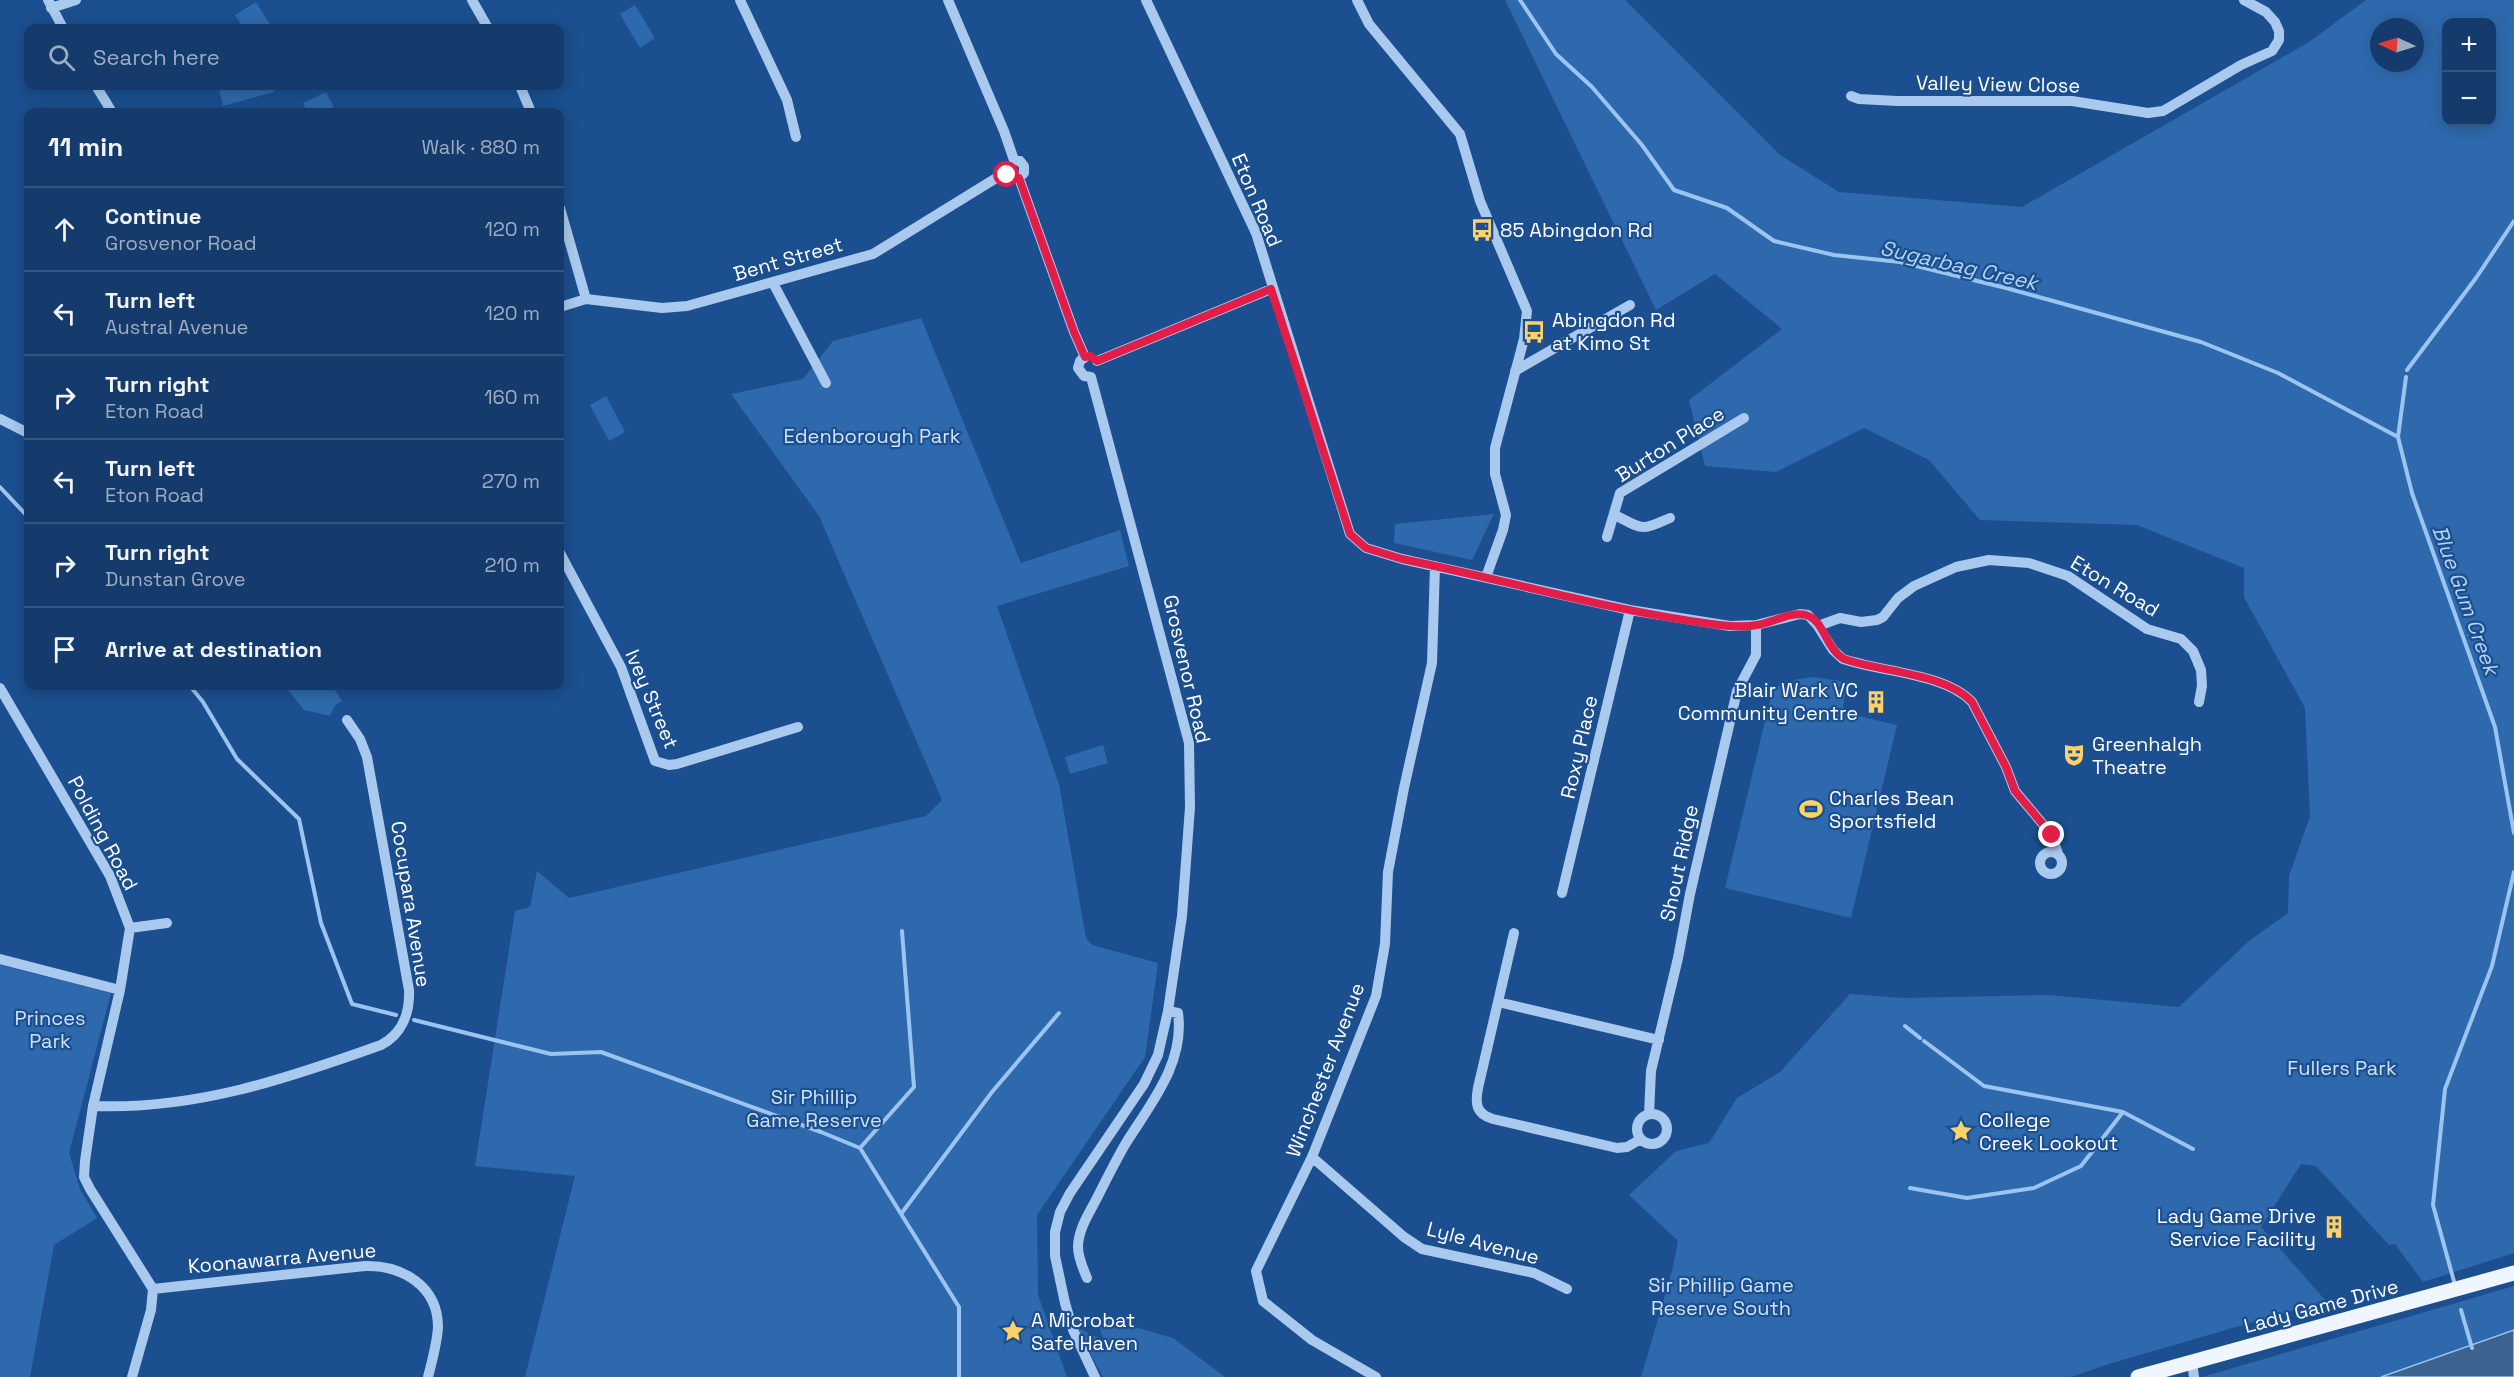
<!DOCTYPE html>
<meta charset="utf-8">
<style>
body{margin:0;font-family:"Space Grotesk",sans-serif;background:#1d4271;color:#f1f3f6}
.controls{position:absolute;right:18px;top:18px;display:grid;overflow:hidden;border-radius:12px;box-shadow:0 3px 15px #0003}
.controls button{width:54px;height:54px;display:grid;place-items:center;padding:0;border:0;border-bottom:2px solid #33557e;background:#143b6b;color:#f1f3f6;font:30px sans-serif}
.compass{position:absolute;left:2370px;top:18px;width:54px;height:54px;border-radius:50%;background:#143b6b;box-shadow:0 3px 15px #0003;rotate:274deg}
.stop{position:absolute;width:18px;height:18px;margin:-14px;border:4px solid #e11d48;border-radius:50%;background:#fff}
.stop.end{background:#e11d48;border-color:#fff;box-shadow:0 2px 6px #0008}
.list{margin:0;padding:0;list-style:none}
h2{display:flex;justify-content:space-between;align-items:center;height:78px;margin:0;padding:0 24px;font-size:26px}
h2 small{font-size:20px;font-weight:400;color:#9dadc1}
.list li{display:grid;grid-template-columns:39px 1fr auto;gap:18px;align-items:center;box-sizing:border-box;height:84px;padding:0 24px;border-top:2px solid #33557e}
.list b{display:block;font-size:22px;white-space:nowrap}
.list p{margin:0;font-size:20px;white-space:nowrap;color:#9dadc1}
.list em{font-size:20px;font-style:normal;color:#9dadc1}
.icon{flex:none;width:33px;height:33px;fill:none;stroke:currentColor;stroke-width:2;stroke-linecap:round;stroke-linejoin:round}
.map{position:relative;flex:none;width:2514px;height:1377px;overflow:hidden}
.search{position:absolute;background:#143b6b;box-shadow:0 3px 15px #0003;left:24px;top:24px;width:540px;height:66px;display:flex;align-items:center;gap:15px;box-sizing:border-box;padding:0 21px;border-radius:12px;color:#9dadc1;font-size:22px}
.panel{position:absolute;background:#143b6b;box-shadow:0 3px 15px #0003;left:24px;top:108px;width:540px;height:582px;border-radius:12px}
.map>svg:first-child{display:block}
.green{fill:#2e69ad;fill-rule:evenodd}
.water{fill:#3c6290;stroke:#9cc4f0;stroke-width:1.5}
.lines{fill:none;stroke-linecap:round;stroke-linejoin:round}
.stream{stroke:#9cc4f0;stroke-width:4}
.minor{stroke:#a9c9ee;stroke-width:10}
.major{stroke:#f0f6ff;stroke-width:15}
.route{stroke:#e11d48;stroke-width:8}
.labels{text-anchor:middle;dominant-baseline:central;stroke-width:4.5;stroke-linejoin:round;paint-order:stroke}
.street-label{font-size:20px;fill:#fff;stroke:#1b4f8f}
.poi-label{font-size:20px;fill:#fff;stroke:#1b4f8f;text-anchor:start}
.park-label{font-size:20px;fill:#cfe3fa;stroke:#1b4f8f}
.water-label{font-size:21px;font-style:italic;fill:#b5d3f5;stroke:#1b4f8f}
</style>
<div class="map">
<svg width="2514" height="1377" viewBox="0 0 2514 1377">
<rect width="100%" height="100%" fill="#1b4f8f"/>
<!-- green -->
<path class="green" d="M1505,0H1625L1780,155L1839,192L2022,207L2309,42L2366,0H2514V1253L2423,1282L2395,1244L2389,1245L2316,1166L2301,1164L2261,1227L2326,1301L2112,1363L2071,1377H1641L1672,1271L1678,1241L1629,1195L1676,1151L1709,1143L1737,1098L1780,1072L1850,994L1904,998L2049,995L2179,1007L2249,941L2288,913L2289,876L2310,816L2305,708L2244,597V568L2137,525L1980,520L1929,460L1864,428L1776,472L1705,466L1689,400L1782,329L1715,274L1656,310ZM2446,22H2492V122H2446ZM2379,27H2415V63H2379Z
M256,2L272,28H243L235,15Z
M635,5L655,38L640,48L620,14Z
M218,86H273L274,92L223,106Z
M326,92L336,112H307L303,103Z
M921,318L1021,563L1120,530L1129,566L997,606L1059,784L1086,938L1092,945L1158,963L1145,1057L1037,1215L1038,1295L1067,1377H525L575,1176L475,1166L515,911L530,907L537,871L569,898L926,816L942,800L819,516L731,394L803,379L833,341Z
M606,396L625,432L609,441L590,405Z
M1494,514L1472,560L1394,543L1395,524Z
M1814,677L1847,682L1842,712L1897,725L1851,918L1725,888L1773,688L1798,679Z
M285,686H332L342,701L335,705L330,716L304,710Z
M1103,745L1108,763L1070,774L1065,757Z
M0,965L111,993L69,1153L80,1189L97,1218L54,1245L30,1377H0Z
M2514,1286V1330L2381,1377H2202Z
M1097,1316L1173,1338L1225,1377H1103L1076,1327L1103,1340Z"/>
<!-- water -->
<path class="water" d="M2514,1330V1377H2381Z"/>
<g class="lines">
<!-- stream -->
<path class="stream" d="M1520,0L1556,54L1592,87L1642,145L1674,190L1727,208L1774,241L1834,255L1900,262L2006,288L2201,342L2278,373L2398,437
M2407,370L2476,278L2514,221
M2406,377L2398,437L2412,493L2495,727L2514,833
M0,487L28,517
M190,686L203,702L237,759L299,819L321,923L352,1004L396,1015
M902,931L914,1087L860,1148L959,1307V1377
M414,1020L551,1054L601,1052L821,1132L860,1148
M1905,1026L1920,1038
M1924,1041L1984,1086L2123,1112L2193,1149
M1910,1188L1967,1198L2034,1188L2081,1166L2123,1112
M901,1214L992,1092L1059,1013
M2455,1285L2433,1205L2445,1089L2492,966L2514,872
M2461,1310L2472,1348"/>
<!-- minor -->
<path class="minor" d="M48,0L63,28
M472,0L488,28
M740,0L787,100L796,137
M948,0L1004,131L1014,160
M1146,0L1256,233L1350,534L1366,548L1402,559L1630,610L1730,626L1756,625L1800,614L1808,615L1818,626L1840,618L1861,622L1877,620L1883,617L1898,598L1914,586L1956,567L1989,560L2029,563L2068,576L2147,629L2181,639L2193,651L2201,670L2202,686L2199,702
M1357,0L1369,24L1460,134L1480,201L1527,311L1524,339L1495,448V474L1506,515L1503,530L1486,577
M51,8L76,0
M96,86L112,112
M520,86L531,112
M1851,96L1859,99L1897,101H2072L2148,113L2163,111L2241,65L2272,51L2279,40V31L2275,22L2266,12L2244,0
M1014,160L1020,161L1024,166V173L1019,178
M1019,178L1074,332L1085,357
M560,208L586,299
M773,283L826,383
M560,307L586,299L662,308L687,306L873,254L1006,172
M1085,357L1080,361L1078,368L1084,376L1091,377
M1097,361L1271,289
M1515,371L1630,305
M1091,377L1189,743L1190,807L1182,916L1168,1011L1158,1055L1144,1084L1070,1193L1060,1212L1055,1232V1256L1065,1303L1073,1330L1095,1377
M0,419L28,433
M1615,515C1644,530 1640,531 1670,518
M1607,537L1620,493L1744,418
M560,553L621,667L655,761L669,765L677,764L798,727
M1818,626L1833,650L1843,659C1881,672 1945,673 1972,702L2006,767L2015,791L2052,835L2058,854
M0,688L110,876L130,928L120,990L93,1106L85,1161L84,1177L90,1189L153,1289L151,1310L132,1377
M2040 863a11 11 0 1 1 22 0a11 11 0 1 1-22 0Z
M1562,893L1630,610
M130,928L167,923
M1514,933L1478,1088C1475,1104 1476,1114 1493,1119L1617,1148L1627,1147L1641,1139
M0,959L120,990
M1498,1002L1659,1040
M93,1106C195,1110 286,1079 381,1045C402,1034 410,1013 409,990L367,757L360,739L347,720
M1637 1129a15 15 0 1 1 30 0a15 15 0 1 1-30 0Z
M1649,1114L1651,1071L1678,958L1690,894L1737,691L1756,655V625
M1312,1157L1404,1237L1422,1249L1534,1273L1567,1289
M1087,1278C1083,1268 1078,1258 1078,1247C1078,1229 1090,1212 1098,1196C1107,1178 1116,1160 1126,1143C1151,1103 1185,1063 1178,1013L1168,1011
M153,1289L365,1266C402,1265 438,1286 438,1327C437,1344 432,1361 428,1377
M2192,1362L2194,1377
M1376,1377L1312,1340L1263,1301L1256,1271L1312,1157L1376,996L1385,944L1388,872L1404,788L1432,663L1435,566"/>
<!-- major -->
<path class="major" d="M2138,1377L2514,1273"/>
</g>
<g class="lines">
<!-- route -->
<path class="route" d="M1007,175L1014,179L1019,178L1074,332L1085,357L1090,356L1097,361L1271,289L1350,534L1366,548L1402,559C1505,580 1607,610 1711,624C1726,626 1742,628 1757,625C1772,623 1791,611 1806,615C1824,620 1826,649 1844,659C1881,672 1945,673 1972,702L2006,767L2015,791L2052,835"/>
</g>
<!-- icons -->
<defs>
<g id="bus-bare" transform="scale(1.8)"><path d="M-5-6H5V4H4V6H2V4H-2V6H-4V4H-5ZM-3.5-4V0h7V-4ZM-3.5 1.2v1.5H-2V1.2ZM2 1.2v1.5H3.5V1.2Z" fill="#ffd166" stroke="#1b4f8f" stroke-width="2.5" paint-order="stroke"/></g>
<g id="building-bare" transform="scale(1.8)"><path d="M-4-6H4V6H1V3H-1V6H-4ZM-2.5-4.3h1.7v1.8h-1.7ZM.8-4.3h1.7v1.8H.8ZM-2.5-1h1.7V.8h-1.7ZM.8-1h1.7V.8H.8Z" fill="#ffd166" stroke="#1b4f8f" stroke-width="2.5" paint-order="stroke"/></g>
<g id="theatre-bare" transform="scale(1.8)"><path d="M-5-5.5Q0-4 5-5.5V0Q5 5 0 6Q-5 5-5 0ZM-3.3-2.5H-1v1.5H-3.3ZM1-2.5H3.3v1.5H1ZM-2.8 1Q0 5.5 2.8 1Z" fill="#ffd166" stroke="#1b4f8f" stroke-width="2.5" paint-order="stroke"/></g>
<g id="stadium-bare" transform="scale(1.8)"><path d="M0-5a6.5 5 0 1 0 0 10a6.5 5 0 1 0 0-10ZM-3.5-1.8h7v3.6h-7Z" fill="#ffd166" stroke="#1b4f8f" stroke-width="2.5" paint-order="stroke"/></g>
<g id="sight-bare" transform="scale(1.8)"><path d="M0-6L1.8-2.2L6-1.7L2.9 1.2L3.7 5.4L0 3.3L-3.7 5.4L-2.9 1.2L-6-1.7L-1.8-2.2Z" fill="#ffd166" stroke="#1b4f8f" stroke-width="2.5" paint-order="stroke"/></g>
</defs>
<g fill-rule="evenodd">
<use href="#bus-bare" x="1482" y="230"/>
<use href="#bus-bare" x="1534" y="332"/>
<use href="#building-bare" x="1876" y="702"/>
<use href="#theatre-bare" x="2074" y="755"/>
<use href="#stadium-bare" x="1811" y="809"/>
<use href="#sight-bare" x="1961" y="1131"/>
<use href="#building-bare" x="2334" y="1227"/>
<use href="#sight-bare" x="1013" y="1331"/>
</g>
<g class="labels">
<!-- street labels -->
<g class="street-label">
<text transform="translate(1998 84) rotate(1)">Valley View Close</text>
<text transform="translate(1257 200) rotate(67)">Eton Road</text>
<text transform="translate(788 259) rotate(-16)">Bent Street</text>
<text transform="translate(1670 444) rotate(-32)">Burton Place</text>
<text transform="translate(2115 586) rotate(31)">Eton Road</text>
<text transform="translate(1187 669) rotate(77)">Grosvenor Road</text>
<text transform="translate(652 699) rotate(67)">Ivey Street</text>
<text transform="translate(1579 747) rotate(-77)">Roxy Place</text>
<text transform="translate(103 833) rotate(62)">Polding Road</text>
<text transform="translate(1679 863) rotate(-78)">Shout Ridge</text>
<text transform="translate(411 904) rotate(81)">Cocupara Avenue</text>
<text transform="translate(1325 1070) rotate(-69)">Winchester Avenue</text>
<text transform="translate(1483 1243) rotate(15)">Lyle Avenue</text>
<text transform="translate(282 1258) rotate(-5)">Koonawarra Avenue</text>
<text transform="translate(2321 1306) rotate(-15)">Lady Game Drive</text>
</g>
<!-- poi labels -->
<g class="poi-label">
<text x="1500" y="230">85 Abingdon Rd</text>
<text x="1552" y="320">Abingdon Rd<tspan x="1552" dy="23">at Kimo St</tspan></text>
<text x="1858" y="690" text-anchor="end">Blair Wark VC<tspan x="1858" dy="23">Community Centre</tspan></text>
<text x="2092" y="744">Greenhalgh<tspan x="2092" dy="23">Theatre</tspan></text>
<text x="1829" y="798">Charles Bean<tspan x="1829" dy="23">Sportsfield</tspan></text>
<text x="1979" y="1120">College<tspan x="1979" dy="23">Creek Lookout</tspan></text>
<text x="2316" y="1216" text-anchor="end">Lady Game Drive<tspan x="2316" dy="23">Service Facility</tspan></text>
<text x="1031" y="1320">A Microbat<tspan x="1031" dy="23">Safe Haven</tspan></text>
</g>
<!-- park labels -->
<g class="park-label">
<text x="872" y="436">Edenborough Park</text>
<text x="50" y="1018">Princes<tspan x="50" dy="23">Park</tspan></text>
<text x="2342" y="1068">Fullers Park</text>
<text x="814" y="1097">Sir Phillip<tspan x="814" dy="23">Game Reserve</tspan></text>
<text x="1721" y="1285">Sir Phillip Game<tspan x="1721" dy="23">Reserve South</tspan></text>
</g>
<!-- water labels -->
<g class="water-label">
<text transform="translate(1959 265) rotate(13)">Sugarbag Creek</text>
<text transform="translate(2466 600) rotate(70)">Blue Gum Creek</text>
</g>
</g>
</svg>
<div class="controls">
<button>+</button>
<button>−</button>
</div>
<svg class="compass" viewBox="-18 -18 36 36"><path d="M0-13l5 13h-10z" fill="#e53935"/><path d="M0 13l5-13h-10z" fill="#9dadc1"/></svg>
<div class="stop" style="left:1007px;top:175px"></div>
<div class="stop end" style="left:2052px;top:835px"></div>
<div class="search"><svg class="icon" aria-label="search" viewBox="0 0 24 24"><circle cx="10" cy="10" r="6"/><path d="M15 15l6 6"/></svg>Search here</div>
<section class="panel">
<h2>11 min<small>Walk · 880 m</small></h2>
<ul class="list">
<li><svg class="icon" aria-label="ahead" viewBox="0 0 24 24"><path d="M12 20V5M6 11l6-6 6 6"/></svg><div><b>Continue</b><p>Grosvenor Road</p></div><em>120 m</em></li>
<li><svg class="icon" aria-label="left" viewBox="0 0 24 24"><path d="M17 20v-9H6M10 6l-5 5 5 5"/></svg><div><b>Turn left</b><p>Austral Avenue</p></div><em>120 m</em></li>
<li><svg class="icon" aria-label="right" viewBox="0 0 24 24"><path d="M7 20v-9h11M14 6l5 5-5 5"/></svg><div><b>Turn right</b><p>Eton Road</p></div><em>160 m</em></li>
<li><svg class="icon" aria-label="left" viewBox="0 0 24 24"><path d="M17 20v-9H6M10 6l-5 5 5 5"/></svg><div><b>Turn left</b><p>Eton Road</p></div><em>270 m</em></li>
<li><svg class="icon" aria-label="right" viewBox="0 0 24 24"><path d="M7 20v-9h11M14 6l5 5-5 5"/></svg><div><b>Turn right</b><p>Dunstan Grove</p></div><em>210 m</em></li>
<li><svg class="icon" aria-label="arrive" viewBox="0 0 24 24"><path d="M6 21V4h12l-3 4 3 4H6"/></svg><div><b>Arrive at destination</b></div></li>
</ul>
</section>
</div>
